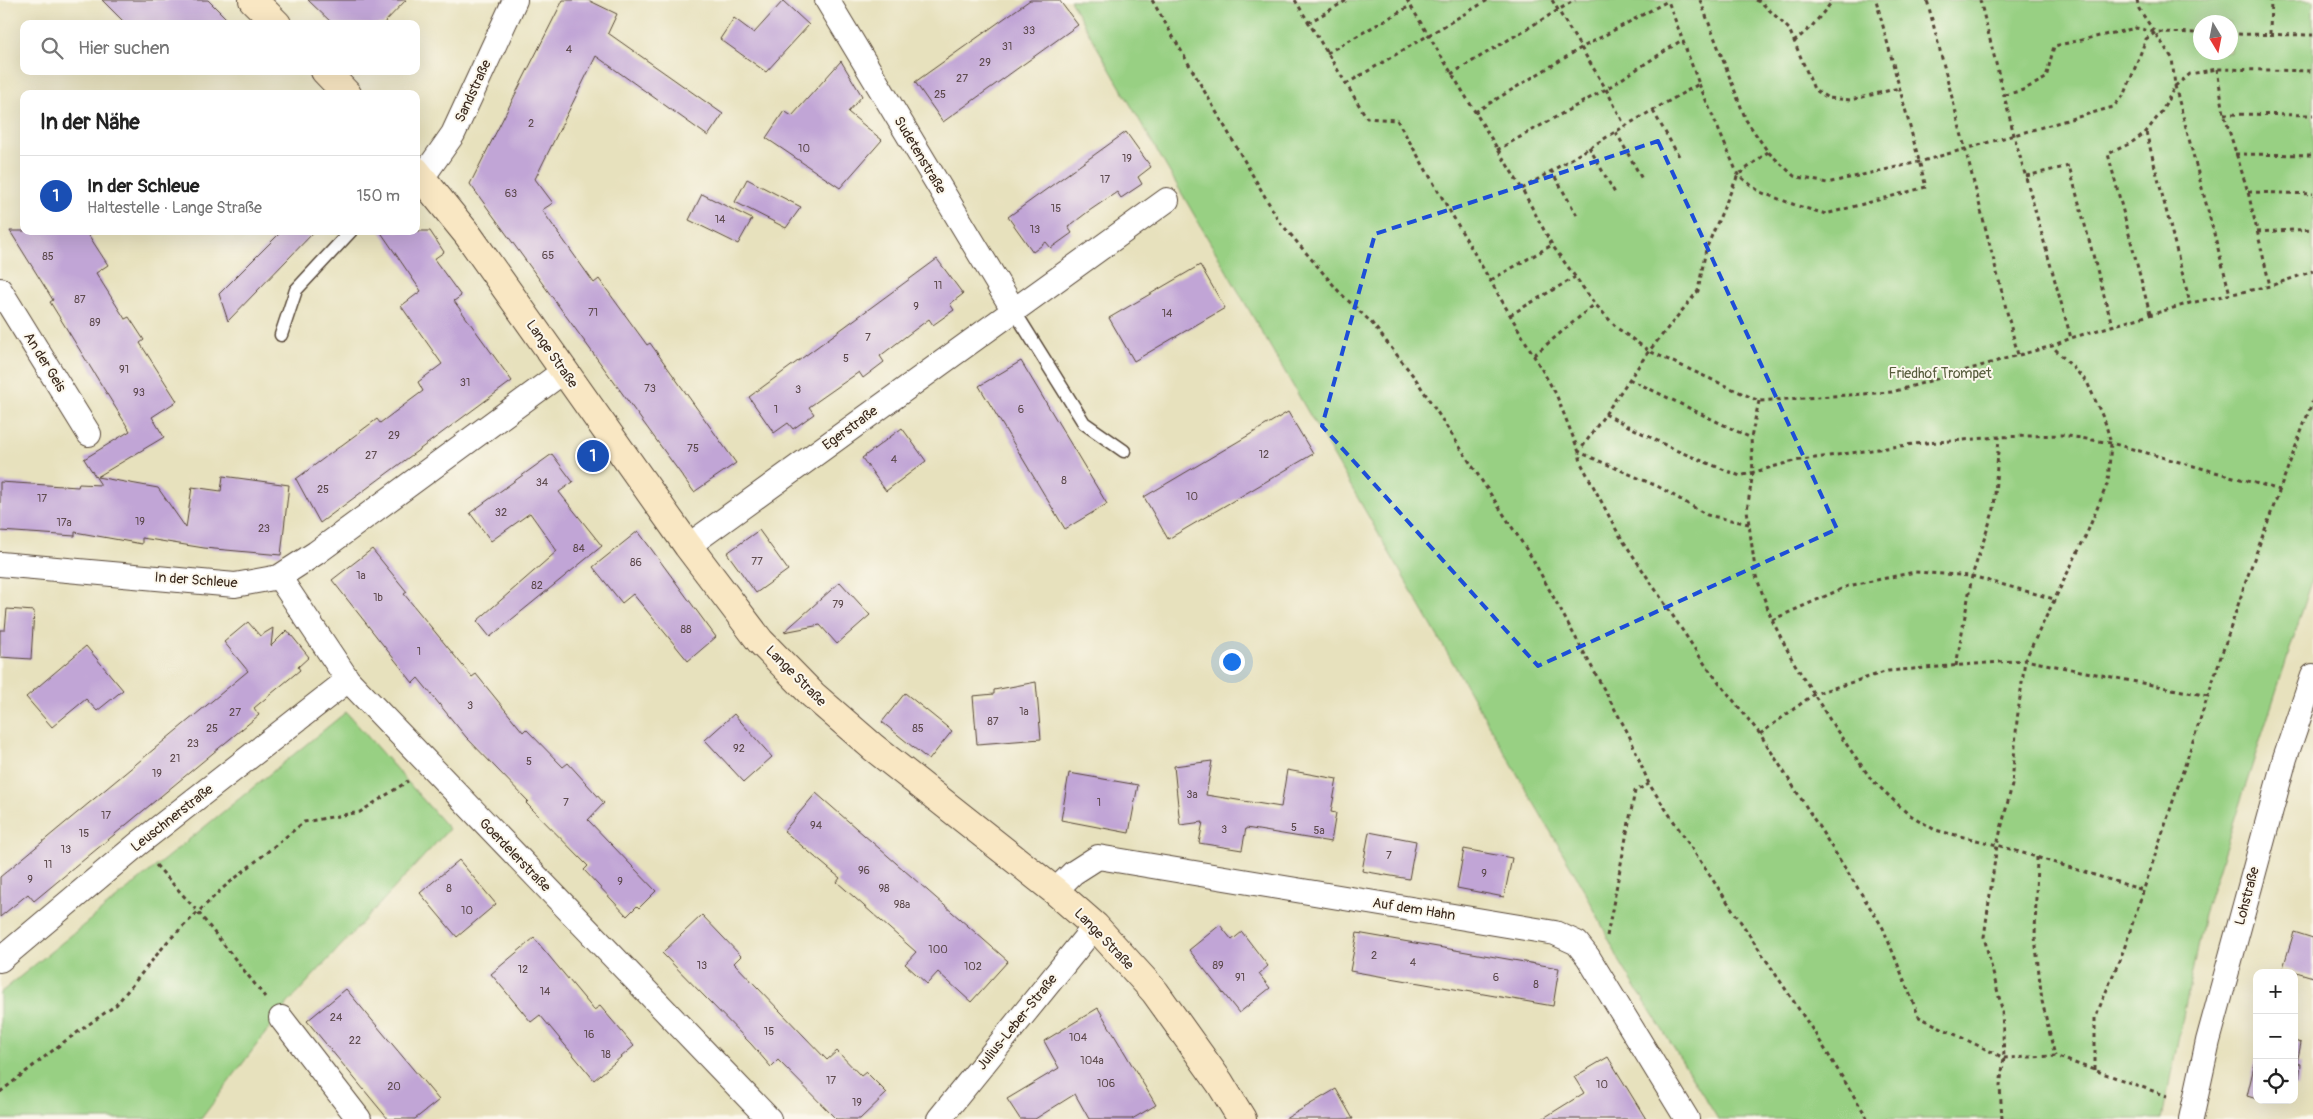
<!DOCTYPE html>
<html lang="de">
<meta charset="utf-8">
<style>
body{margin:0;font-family:Pangolin,sans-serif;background:#f2f2f2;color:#222}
.controls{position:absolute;right:15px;bottom:15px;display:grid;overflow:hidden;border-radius:10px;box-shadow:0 5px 20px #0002}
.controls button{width:45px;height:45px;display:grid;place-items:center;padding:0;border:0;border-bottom:1px solid #e0e0e0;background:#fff;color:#222;font:25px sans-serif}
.compass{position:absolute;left:2193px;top:15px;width:45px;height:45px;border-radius:50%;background:#fff;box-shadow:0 5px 20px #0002;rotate:170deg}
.you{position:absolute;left:1231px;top:661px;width:18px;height:18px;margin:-12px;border:4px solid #fff;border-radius:50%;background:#1a73e8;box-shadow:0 0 0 8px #1a73e833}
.badge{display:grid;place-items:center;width:32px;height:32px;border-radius:50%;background:#c8321e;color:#fff;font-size:16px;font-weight:700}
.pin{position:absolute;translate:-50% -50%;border:2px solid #fff;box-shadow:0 1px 5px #0006}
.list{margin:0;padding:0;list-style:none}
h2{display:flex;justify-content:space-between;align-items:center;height:65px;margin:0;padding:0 20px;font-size:21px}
h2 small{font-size:16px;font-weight:400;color:#767676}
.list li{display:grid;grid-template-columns:32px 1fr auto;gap:15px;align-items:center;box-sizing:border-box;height:80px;padding:0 20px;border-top:1px solid #e0e0e0}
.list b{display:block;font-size:19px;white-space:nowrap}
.list p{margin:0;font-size:16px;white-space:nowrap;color:#767676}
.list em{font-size:16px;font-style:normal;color:#767676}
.icon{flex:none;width:28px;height:28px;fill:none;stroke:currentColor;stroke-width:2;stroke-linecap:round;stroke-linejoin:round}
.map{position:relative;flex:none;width:2313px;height:1119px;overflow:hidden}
.search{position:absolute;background:#fff;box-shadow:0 5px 20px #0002;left:20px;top:20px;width:400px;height:55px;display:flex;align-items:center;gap:12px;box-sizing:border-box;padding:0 18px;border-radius:10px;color:#767676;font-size:19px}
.panel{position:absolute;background:#fff;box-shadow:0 5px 20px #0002;left:20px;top:90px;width:400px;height:145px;border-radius:10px}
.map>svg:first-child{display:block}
.green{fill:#98d083;stroke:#6a7d50;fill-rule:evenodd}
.building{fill:#c1a5d6}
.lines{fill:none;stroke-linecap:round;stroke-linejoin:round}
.lane-casing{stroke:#554536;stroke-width:15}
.street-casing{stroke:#554536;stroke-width:26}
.secondary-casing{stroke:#554536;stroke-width:30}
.path{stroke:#554536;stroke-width:3;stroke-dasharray:4 4;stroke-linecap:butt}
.lane{stroke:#fff;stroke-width:12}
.street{stroke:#fff;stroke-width:24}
.secondary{stroke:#f9e7c3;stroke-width:28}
.marked{fill:none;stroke:#1d4ed8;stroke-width:4;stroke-dasharray:10 6;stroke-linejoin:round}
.labels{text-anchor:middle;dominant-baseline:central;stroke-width:4;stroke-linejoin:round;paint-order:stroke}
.number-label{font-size:11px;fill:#5c494c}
.street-label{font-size:14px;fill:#3b2a1e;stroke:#fbf7ec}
.park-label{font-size:14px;fill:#575c3c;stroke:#fbf7ec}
</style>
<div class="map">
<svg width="2313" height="1119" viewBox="0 0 2313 1119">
<rect width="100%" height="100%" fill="#fbf7ec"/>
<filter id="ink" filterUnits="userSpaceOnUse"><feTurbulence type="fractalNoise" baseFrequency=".02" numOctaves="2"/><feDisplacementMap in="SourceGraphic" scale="10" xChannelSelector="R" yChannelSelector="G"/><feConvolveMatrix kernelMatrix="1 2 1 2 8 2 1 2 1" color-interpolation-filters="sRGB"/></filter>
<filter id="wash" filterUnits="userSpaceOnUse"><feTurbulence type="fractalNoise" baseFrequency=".0096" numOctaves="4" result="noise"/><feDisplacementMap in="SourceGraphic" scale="20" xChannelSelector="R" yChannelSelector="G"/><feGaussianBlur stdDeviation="1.12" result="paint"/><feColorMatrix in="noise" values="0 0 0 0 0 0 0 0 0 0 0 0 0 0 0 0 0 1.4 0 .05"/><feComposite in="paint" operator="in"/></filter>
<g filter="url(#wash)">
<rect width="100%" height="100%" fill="#e7e1bd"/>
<!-- green -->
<path class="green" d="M1070,0H2313V578L2204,914L2162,1119H1718L1620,962L1586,893ZM2230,22V52H2200V22Z
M346,712L449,829L288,1003L201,1119H0V993Z"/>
<g id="blocks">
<!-- building -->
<path class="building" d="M102,0H208L232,24H126Z
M308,0H406L383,24H333Z
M563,0H588L617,14L608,33L723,114L708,136L596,56L535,179L553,203L542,210L594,283L599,279L647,345L650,343L736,463L694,492L470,184Z
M1030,0H1059L1078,25L943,122L915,82Z
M783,1L809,25L766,72L720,39L734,18L754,33Z
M841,61L862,96L848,112L882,140L840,188L766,138L784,111L792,116Z
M1126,132L1151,167L1138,177L1142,184L1121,198L1117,192L1089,211L1068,227L1072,233L1051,248L1046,242L1033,252L1008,217Z
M747,179L801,207L786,228L735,202Z
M702,194L752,219L738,244L689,220Z
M10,231H86L108,265L96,273L125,319L129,317L144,340L140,343L177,401L152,417L164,437L97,477L158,488L186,528L192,487L221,491L223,476L289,485L281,555L204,548L142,538V544L75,532V536L0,531V482L78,487L79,484L101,485L84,459L130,431L50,302L53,300Z
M282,231H315L228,321L219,294Z
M380,231H430L444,252L434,259L461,296L454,301L512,381L320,523L296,479L377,419L380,423L423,391L418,382L442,364L401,306L421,291Z
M937,259L963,294L950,304L954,310L933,325L929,319L905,337L880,356L884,362L863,378L859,372L809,407L814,414L793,429L788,423L774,433L749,397Z
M1200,265L1225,308L1134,361L1109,318Z
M1021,361L1107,504L1065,529L979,386Z
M1288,412L1313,454L1168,539L1144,497Z
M902,428L926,461L886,491L862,458Z
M552,454L573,482L559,492L602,546L490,637L477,621L557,551L530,513L491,541L470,513Z
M759,530L788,570L756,593L727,553Z
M638,531L716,637L688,661L633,594L622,603L593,567Z
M372,549L407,592L404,594L472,677L476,674L523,732L526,729L563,767L568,763L604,803L588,820L656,891L639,908L637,906L627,916L584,870L588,866L526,803L528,801L466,737L418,678L413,683L332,580Z
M840,582L870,615L837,644L820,625L784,632Z
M7,609L34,611L31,659L0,657V630H5Z
M248,622L260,636L273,628L271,646L287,630L309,657L298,667L300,670L254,708L259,715L34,901L28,894L0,917V877L248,671L224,642Z
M86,646L123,690L97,711L86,699L52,727L26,697Z
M1036,682L1041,739L977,744L973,696L994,694V690Z
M905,693L952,731L929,760L882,722Z
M734,714L772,757L744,782L705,740Z
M1212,761L1206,795L1281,807L1287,770L1337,779L1331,812L1336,813L1331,842L1246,828L1242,850L1199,843L1203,822L1180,825L1174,766Z
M1069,773L1138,785L1129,833L1061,820Z
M816,793L1008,961L971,1002L938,972L927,984L905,964L916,952L837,882L840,878L784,831Z
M1369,832L1416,841L1409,879L1362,871Z
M1464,849L1512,858L1504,897L1457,888Z
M459,860L496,904L457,937L420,893Z
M702,915L741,956L734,963L827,1060L837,1051L861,1076L866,1072L887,1093L860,1119H836L778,1060L771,1067L751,1044L662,953Z
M1220,925L1232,940L1242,932L1268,966L1259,974L1270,988L1239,1013L1189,950Z
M2294,932L2313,938V977L2283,968Z
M1357,933L1559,968L1553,1006L1350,971Z
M534,938L594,1010L600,1006L634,1046L594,1080L540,1015L531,1022L491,974Z
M346,989L439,1100L415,1119H388L307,1021Z
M1098,1008L1156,1105L1132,1119H1089L1075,1094L1035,1119H1020L1007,1099L1059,1068L1044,1041Z
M2294,1041L2301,1043L2297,1063L2301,1064L2298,1087L2294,1086Z
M2257,1054V1099L2247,1096Z
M1608,1057L1646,1119H1542L1584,1093L1574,1077Z
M1336,1089L1353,1119H1285Z"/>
</g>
</g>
<g filter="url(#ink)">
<use href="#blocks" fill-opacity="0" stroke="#554536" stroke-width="1"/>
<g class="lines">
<!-- lane casing -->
<g class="lane-casing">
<path id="lane" d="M1013,309L1084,423L1124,451
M281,335L296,290L351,231"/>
</g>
<!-- street casing -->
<g class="street-casing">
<path id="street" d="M827,0L1013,309
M422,178L453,134L515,0
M0,290L89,434
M688,546L1167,200
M0,564L235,585L279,577L316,553L564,371
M279,577L348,680L769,1119
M1055,891L1073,873L1098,857L1555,933L1577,943L1588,957L1687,1119
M0,960L138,844L348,680
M281,1018L359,1119
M939,1119L1095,926
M2191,1119L2208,1041L2285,758L2313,676"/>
</g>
<!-- secondary casing -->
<g class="secondary-casing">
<path id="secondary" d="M253,0L277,24
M325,71L347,94
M416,171L468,235L688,546L760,641L813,695L874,748L1055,891L1095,926L1155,992L1220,1083L1242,1119"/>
</g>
<!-- path -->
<path class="path" d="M1152,0L1279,221L1341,294L1371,322L1415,378L1532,558L1629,735L1649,784L1818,1038L1868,1119
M1295,0L1367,118L1397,120L1556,394L1579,452L1581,463L1618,533L1706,666L1760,734L1883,928L1919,1017L2004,1058L2055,1056L2167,1096
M1407,0L1522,189L1552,245L1595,304L1617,328L1649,351L1759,401L1892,392L2018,355L1927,0
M1552,0L1606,89L1625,126
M1700,0L1746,120L1768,152L1794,176L1827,183L1919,162L2113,107L2125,94L2146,39L2156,32L2200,33
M1756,0L1761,2L1789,29L1814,89L1828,98L1851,100L1899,88
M1980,0L2014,135L2071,338
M2137,0L2139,9L2172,58L2175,86L2230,294
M1308,23L1347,0
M2230,34L2313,35
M2270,34L2271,0
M1794,42L1813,25L1831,3L1830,0
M1327,53L1410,6
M2217,69L2224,114L2248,192L2270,286
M1451,74L1575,0
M1346,84L1488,0
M1699,84L1738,175L1760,192L1798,206L1826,214L1926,187L1876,0
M2005,95L2023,90L2046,78L2054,46L2136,28L2155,32
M1653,111L1680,158
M1475,112L1581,48L1668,1
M2224,114L2313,115
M1616,132L1642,179
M2146,132L2190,303
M1589,147L1616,195
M1497,150L1606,89L1682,40
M2235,154L2313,155
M1551,170L1578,217
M2026,176L2069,166L2112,325
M1522,189L1625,126L1699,84L1668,1
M2248,192L2313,194
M2257,232L2313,229
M1491,280L1552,245
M2150,314L2108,154L2131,143L2146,132L2162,111L2175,86L2190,74L2217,69L2313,71
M1510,315L1575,277
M1534,355L1595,304
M2019,355L2052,346L2071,338L2190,303L2270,286L2313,271
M1629,379L1751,438
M1759,401L1751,438L1753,472L1747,510L1756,576L1772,620L1793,661L1835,728L1871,779L1907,813L1935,830L1997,845L2143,890
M1605,414L1675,450L1740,476L1794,461L1914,444L1999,437L2062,435L2111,443L2280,490
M1749,524L1707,515L1659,487L1579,452L1649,351L1698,291L1706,249L1738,175L1768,152
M1772,620L1848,586L1915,572L1972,576L2054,599
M1956,666L1972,576L1994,509L1999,437
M1760,734L1814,694L1888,671L2025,660L2208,696
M2037,857L2035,937L2042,1001L2055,1056
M156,865L198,912L265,997
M1607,936L1635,791L1649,784
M2095,1070V1018L2124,949L2247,578L2313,400
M0,1092L61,1044L116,1005L168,941L223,888L304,822L360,812L408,781
M2002,1119L2000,1086L2004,1058L2002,1009L1984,937L1997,845L2012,785L2017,720L2025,660L2087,533L2108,482L2111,443L2105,422L2087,382L2052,346"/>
<!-- lane -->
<use href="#lane" class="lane"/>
<!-- street -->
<use href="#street" class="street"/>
<!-- secondary -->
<use href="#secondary" class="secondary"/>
</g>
</g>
<!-- marked area -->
<path class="marked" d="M1658,141L1837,529L1538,666L1322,426L1375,234Z"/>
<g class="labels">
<!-- number labels -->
<g class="number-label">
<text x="1029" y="30">33</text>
<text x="1007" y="46">31</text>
<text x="569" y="49">4</text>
<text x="985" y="62">29</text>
<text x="962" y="78">27</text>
<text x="940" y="94">25</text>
<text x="531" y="123">2</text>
<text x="804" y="148">10</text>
<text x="1127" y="158">19</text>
<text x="1105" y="179">17</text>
<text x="511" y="193">63</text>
<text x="1056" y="208">15</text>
<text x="720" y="219">14</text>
<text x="1035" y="229">13</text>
<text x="548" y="255">65</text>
<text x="48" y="256">85</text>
<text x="938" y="285">11</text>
<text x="80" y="299">87</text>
<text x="916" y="306">9</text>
<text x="593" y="312">71</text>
<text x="1167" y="313">14</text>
<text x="95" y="322">89</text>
<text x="868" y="337">7</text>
<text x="846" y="358">5</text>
<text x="124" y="369">91</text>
<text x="465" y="382">31</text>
<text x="650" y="388">73</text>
<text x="798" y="389">3</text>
<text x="139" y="392">93</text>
<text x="776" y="409">1</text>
<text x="1021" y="409">6</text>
<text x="394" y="435">29</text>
<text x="693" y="448">75</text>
<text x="1264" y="454">12</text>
<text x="371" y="455">27</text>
<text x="894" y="459">4</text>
<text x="1064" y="480">8</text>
<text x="542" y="482">34</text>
<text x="323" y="489">25</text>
<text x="1192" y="496">10</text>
<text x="42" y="498">17</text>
<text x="501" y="512">32</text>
<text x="140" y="521">19</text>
<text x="64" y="522">17a</text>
<text x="264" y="528">23</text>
<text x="579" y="548">84</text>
<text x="757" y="561">77</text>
<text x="636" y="562">86</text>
<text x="361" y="575">1a</text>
<text x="537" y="585">82</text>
<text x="378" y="597">1b</text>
<text x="838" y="604">79</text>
<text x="686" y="629">88</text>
<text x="419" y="651">1</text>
<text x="470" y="705">3</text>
<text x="1024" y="711">1a</text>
<text x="235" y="712">27</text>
<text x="993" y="721">87</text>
<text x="212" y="728">25</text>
<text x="918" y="728">85</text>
<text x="193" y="743">23</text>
<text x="739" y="748">92</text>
<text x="175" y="758">21</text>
<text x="529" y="761">5</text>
<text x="157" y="773">19</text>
<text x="1192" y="794">3a</text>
<text x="566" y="802">7</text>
<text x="1099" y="802">1</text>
<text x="106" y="815">17</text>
<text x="816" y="825">94</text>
<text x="1294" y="827">5</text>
<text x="1224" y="829">3</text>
<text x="1319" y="830">5a</text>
<text x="84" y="833">15</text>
<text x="66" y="849">13</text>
<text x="1389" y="855">7</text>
<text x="48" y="864">11</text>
<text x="864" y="870">96</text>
<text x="1484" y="873">9</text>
<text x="30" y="879">9</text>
<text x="620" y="881">9</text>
<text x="449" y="888">8</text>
<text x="884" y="888">98</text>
<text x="902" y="904">98a</text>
<text x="467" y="910">10</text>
<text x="938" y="949">100</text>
<text x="1374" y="955">2</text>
<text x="1413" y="962">4</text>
<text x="702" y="965">13</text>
<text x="1218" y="965">89</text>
<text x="973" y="966">102</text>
<text x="523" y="969">12</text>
<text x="1240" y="977">91</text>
<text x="1496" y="977">6</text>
<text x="1536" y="984">8</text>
<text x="545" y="991">14</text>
<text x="336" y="1017">24</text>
<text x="769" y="1031">15</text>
<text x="589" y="1034">16</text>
<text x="1078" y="1037">104</text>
<text x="355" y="1040">22</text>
<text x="606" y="1054">18</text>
<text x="1092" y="1060">104a</text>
<text x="831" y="1080">17</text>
<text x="1106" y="1083">106</text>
<text x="1602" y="1084">10</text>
<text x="394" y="1086">20</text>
<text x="857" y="1102">19</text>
</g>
<!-- street labels -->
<g class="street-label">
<text transform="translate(473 91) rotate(-65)">Sandstraße</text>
<text transform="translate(920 155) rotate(59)">Sudetenstraße</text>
<text transform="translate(552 354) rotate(55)">Lange Straße</text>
<text transform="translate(45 362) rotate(58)">An der Geis</text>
<text transform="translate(850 428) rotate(-36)">Egerstraße</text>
<text transform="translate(196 580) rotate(4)">In der Schleue</text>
<text transform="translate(796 676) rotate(45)">Lange Straße</text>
<text transform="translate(172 818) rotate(-38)">Leuschnerstraße</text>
<text transform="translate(515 855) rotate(46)">Goerdelerstraße</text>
<text transform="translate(2247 896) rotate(-75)">Lohstraße</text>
<text transform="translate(1414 909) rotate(9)">Auf dem Hahn</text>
<text transform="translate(1104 939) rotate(46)">Lange Straße</text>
<text transform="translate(1017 1022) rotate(-51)">Julius-Leber-Straße</text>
</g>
<!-- park labels -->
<g class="park-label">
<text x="1940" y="373">Friedhof Trompet</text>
</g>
</g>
</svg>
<div class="controls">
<button>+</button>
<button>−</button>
<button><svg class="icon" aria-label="locate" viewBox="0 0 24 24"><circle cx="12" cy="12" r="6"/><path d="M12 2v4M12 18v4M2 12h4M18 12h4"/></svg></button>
</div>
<svg class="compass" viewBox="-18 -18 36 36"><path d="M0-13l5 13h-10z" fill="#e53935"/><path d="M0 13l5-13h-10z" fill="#767676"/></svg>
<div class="you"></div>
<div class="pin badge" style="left:593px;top:456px;background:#1a4fb4">1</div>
<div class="search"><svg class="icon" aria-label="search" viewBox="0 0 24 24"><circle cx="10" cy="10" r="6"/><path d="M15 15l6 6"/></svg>Hier suchen</div>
<section class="panel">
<h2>In der Nähe<small></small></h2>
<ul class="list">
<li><span class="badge" style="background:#1a4fb4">1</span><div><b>In der Schleue</b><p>Haltestelle · Lange Straße</p></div><em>150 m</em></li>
</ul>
</section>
</div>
